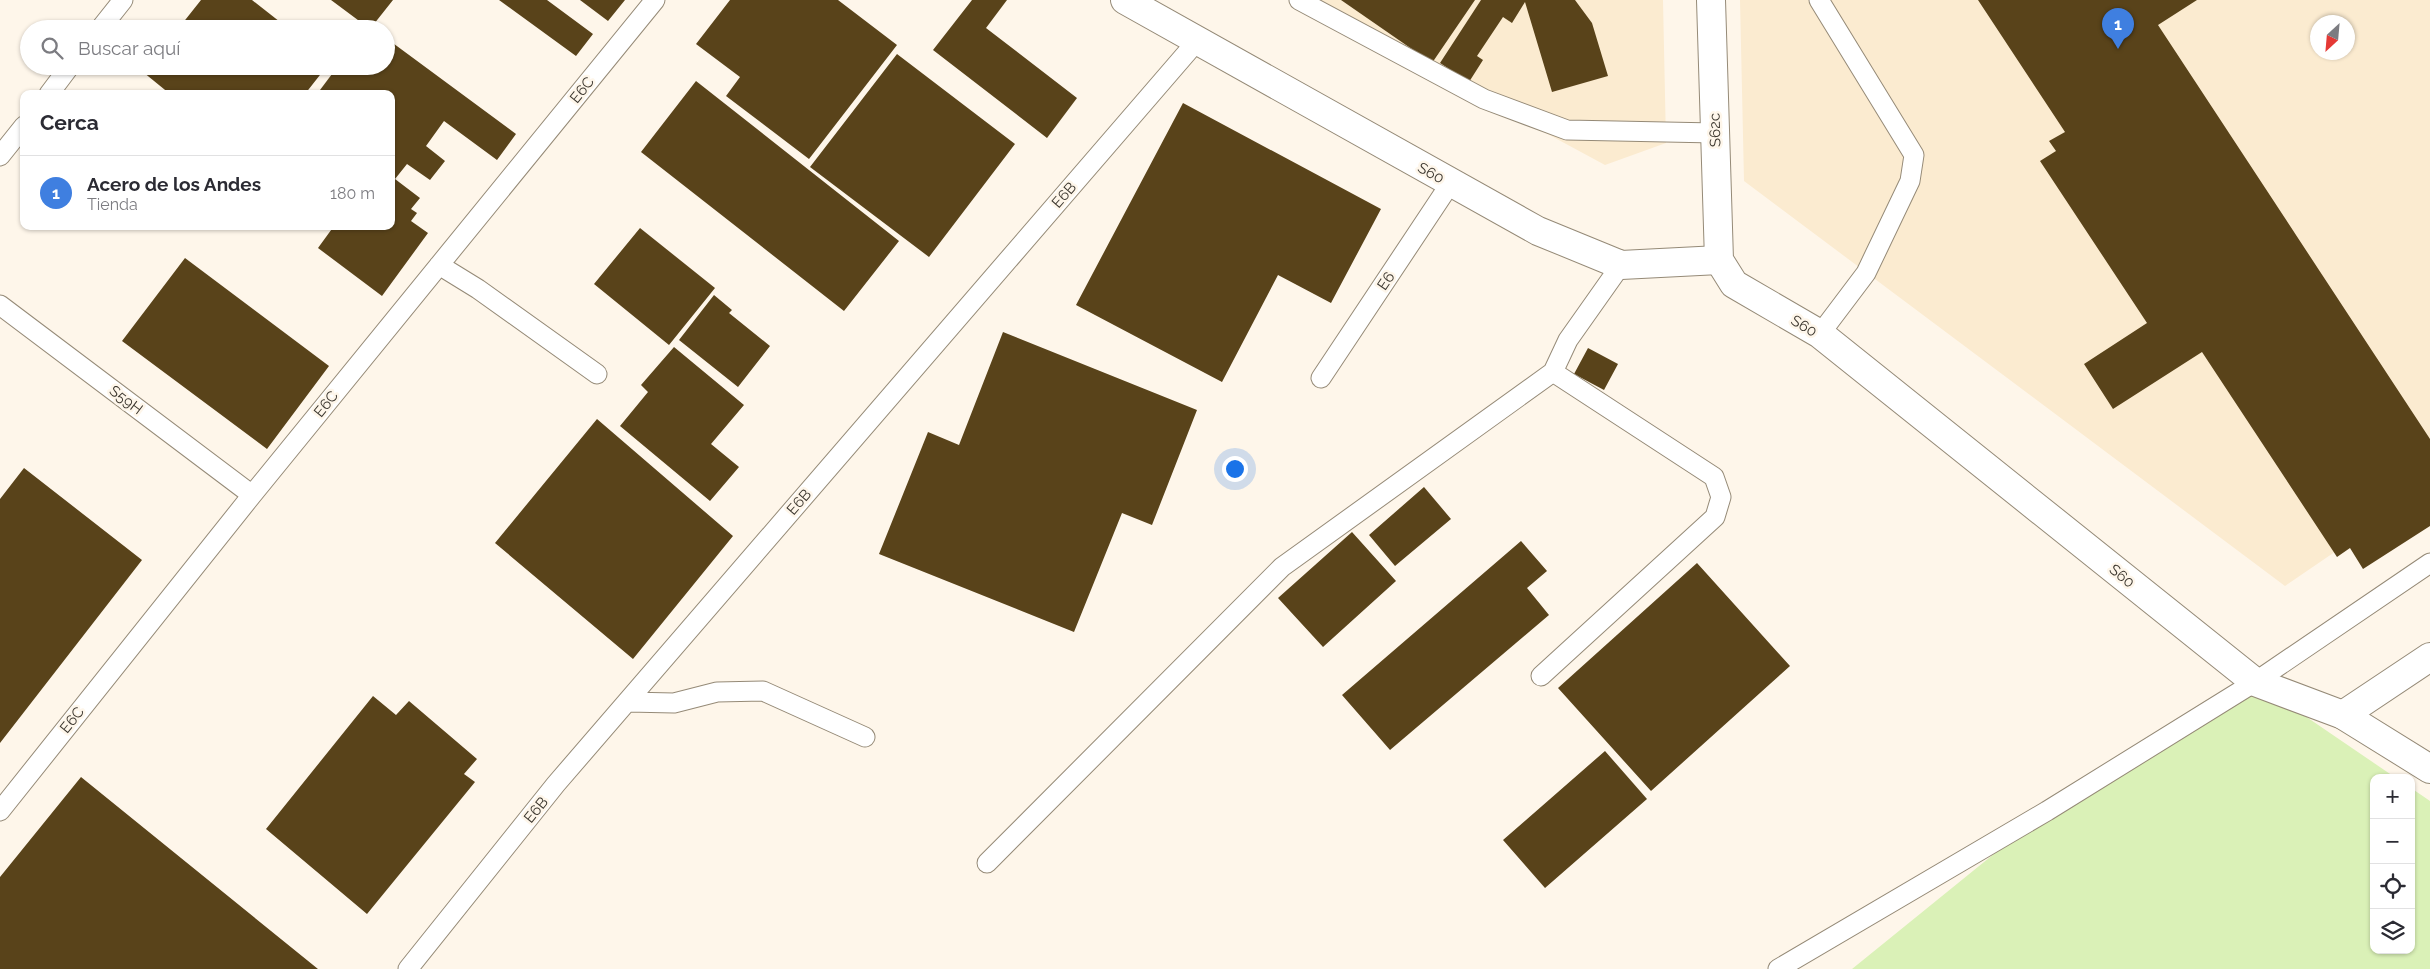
<!DOCTYPE html>
<html lang="es">
<meta charset="utf-8">
<style>
body{margin:0;font-family:Raleway,sans-serif;background:#f7f7f7;color:#2b2b33}
.controls{position:absolute;right:15px;bottom:15px;display:grid;overflow:hidden;border-radius:10px;box-shadow:0 1px 4px #0004}
.controls button{width:45px;height:45px;display:grid;place-items:center;padding:0;border:0;border-bottom:1px solid #e1e1e2;background:#fff;color:#2b2b33;font:25px sans-serif}
.compass{position:absolute;left:2310px;top:15px;width:45px;height:45px;border-radius:50%;background:#fff;box-shadow:0 1px 4px #0004;rotate:206deg}
.you{position:absolute;left:1234px;top:468px;width:18px;height:18px;margin:-12px;border:4px solid #fff;border-radius:50%;background:#1a73e8;box-shadow:0 0 0 8px #1a73e833}
.badge{display:grid;place-items:center;width:32px;height:32px;border-radius:50%;background:#226657;color:#fff;font-size:16px;font-weight:700}
.pin{position:absolute;translate:-50% -41px;filter:drop-shadow(0 1px 2px #0008)}
.pin::after{content:'';position:absolute;top:26px;width:18px;height:15px;background:inherit;clip-path:polygon(0 0,100% 0,50% 100%)}
.list{margin:0;padding:0;list-style:none}
h2{display:flex;justify-content:space-between;align-items:center;height:65px;margin:0;padding:0 20px;font-size:21px}
h2 small{font-size:16px;font-weight:400;color:#7c7c81}
.list li{display:grid;grid-template-columns:32px 1fr auto;gap:15px;align-items:center;box-sizing:border-box;height:75px;padding:0 20px;border-top:1px solid #e1e1e2}
.list b{display:block;font-size:19px;white-space:nowrap}
.list p{margin:0;font-size:16px;white-space:nowrap;color:#7c7c81}
.list em{font-size:16px;font-style:normal;color:#7c7c81}
.icon{flex:none;width:28px;height:28px;fill:none;stroke:currentColor;stroke-width:2;stroke-linecap:round;stroke-linejoin:round}
.map{position:relative;flex:none;width:2430px;height:969px;overflow:hidden}
.search{position:absolute;background:#fff;box-shadow:0 1px 4px #0004;left:20px;top:20px;width:375px;height:55px;display:flex;align-items:center;gap:12px;box-sizing:border-box;padding:0 18px;border-radius:28px;color:#7c7c81;font-size:19px}
.panel{position:absolute;background:#fff;box-shadow:0 1px 4px #0004;left:20px;top:90px;width:375px;height:140px;border-radius:10px}
.map>svg:first-child{display:block}
.built{fill:#fbebd0;fill-rule:evenodd}
.green{fill:#daf1b7}
.building{fill:#59431a}
.lines{fill:none;stroke-linecap:round;stroke-linejoin:round}
.service-casing{stroke:#958a77;stroke-width:21}
.minor-casing{stroke:#958a77;stroke-width:30}
.secondary-casing{stroke:#958a77;stroke-width:30}
.service{stroke:#fff;stroke-width:19}
.minor{stroke:#fff;stroke-width:28}
.secondary{stroke:#fff;stroke-width:28}
.labels{text-anchor:middle;dominant-baseline:central;stroke-width:5;stroke-linejoin:round;paint-order:stroke}
.street-label{font-size:15px;fill:#3b362e;stroke:#fef6ea}
</style>
<div class="map">
<svg width="2430" height="969" viewBox="0 0 2430 969">
<rect width="100%" height="100%" fill="#fef6ea"/>
<!-- built -->
<path class="built" d="M1299,0H1663L1666,143L1605,165Z
M1740,0H2430V487L2285,586L1744,181ZM2318,22H2348V52H2318Z"/>
<!-- green -->
<path class="green" d="M2255,682L2396,778H2374V950H2411V788L2430,801V969H1852L2047,811Z"/>
<!-- building -->
<path class="building" d="M201,0H252L289,29H178Z
M331,0H393L370,29Z
M499,0H547L593,34L576,56Z
M580,0H625L608,21Z
M730,0H838L897,45L809,159L726,96L740,77L696,44Z
M972,0H1007L986,28L1077,98L1047,138L933,50Z
M1341,0H1475L1432,63Z
M1481,0H1575L1592,23L1608,76L1552,92L1525,2L1512,23L1503,17L1477,56L1483,60L1469,82L1440,63Z
M1978,0H2197L2158,25L2430,439V526L2363,569L2350,548L2337,557L2202,352L2113,409L2084,364L2147,323L2040,161L2056,151L2049,141L2065,132Z
M386,38L516,134L497,160L444,121L426,146L445,161L430,180L407,164L395,179L420,198L411,209L417,213L411,221L428,233L382,296L318,248L334,226H391V94H317L338,66H386Z
M897,54L1015,144L929,257L810,167Z
M148,66H327L305,94H170L143,72Z
M696,81L899,241L844,311L641,152Z
M1183,103L1381,209L1331,303L1278,275L1222,382L1076,305Z
M640,228L715,288L669,345L594,284Z
M185,258L329,366L267,449L122,341Z
M714,295L732,310L729,313L770,346L738,387L679,340Z
M1003,332L1197,410L1152,525L1122,513L1074,632L879,554L928,432L959,445Z
M674,347L744,405L711,444L739,467L710,501L620,426L648,392L641,385Z
M1588,348L1618,364L1604,390L1574,374Z
M597,419L733,536L633,659L495,543Z
M24,468L142,560L0,743V499Z
M1424,487L1451,519L1395,566L1369,535Z
M1352,532L1396,581L1323,647L1278,598Z
M1521,541L1547,571L1527,588L1549,615L1390,750L1342,695Z
M1697,563L1790,666L1651,791L1558,688Z
M373,696L396,715L409,701L477,759L464,774L475,782L367,914L266,829Z
M1605,751L1647,799L1545,888L1503,840Z
M81,777L318,969H0V877Z"/>
<g class="lines">
<!-- service casing -->
<g class="service-casing">
<path id="service" d="M1299,0L1484,99L1567,130L1715,133
M1819,0L1914,155L1910,181L1866,273L1820,334
M100,29L123,0
M49,94L70,66
M0,156L24,126
M439,265L478,289L597,374
M0,305L252,495
M1321,378L1450,184
M1541,676L1715,517L1721,497L1714,477L1553,372
M628,702L674,703L717,692L763,691L865,737
M0,811L252,495L655,0
M987,863L1282,567L1553,372L1568,340L1621,265
M408,969L556,784L1197,41
M1778,969L2047,811L2255,682L2430,563"/>
</g>
<!-- minor casing -->
<g class="minor-casing">
<path id="minor" d="M1125,0L1538,231L1621,265L1719,260
M2343,715L2430,657"/>
</g>
<!-- secondary casing -->
<g class="secondary-casing">
<path id="secondary" d="M1711,0L1719,260L1734,284L1820,334L2255,682L2343,715L2430,769"/>
</g>
<!-- service -->
<use href="#service" class="service"/>
<!-- minor -->
<use href="#minor" class="minor"/>
<!-- secondary -->
<use href="#secondary" class="secondary"/>
</g>
<g class="labels">
<!-- street labels -->
<g class="street-label">
<text transform="translate(582 90) rotate(-51)">E6C</text>
<text transform="translate(1715 130) rotate(-92)">S62c</text>
<text transform="translate(1431 173) rotate(29)">S60</text>
<text transform="translate(1064 195) rotate(-49)">E6B</text>
<text transform="translate(1386 281) rotate(-56)">E6</text>
<text transform="translate(1804 326) rotate(31)">S60</text>
<text transform="translate(126 400) rotate(37)">S59H</text>
<text transform="translate(326 404) rotate(-51)">E6C</text>
<text transform="translate(799 502) rotate(-49)">E6B</text>
<text transform="translate(2122 576) rotate(39)">S60</text>
<text transform="translate(72 720) rotate(-51)">E6C</text>
<text transform="translate(536 810) rotate(-51)">E6B</text>
</g>
</g>
</svg>
<div class="controls">
<button>+</button>
<button>−</button>
<button><svg class="icon" aria-label="locate" viewBox="0 0 24 24"><circle cx="12" cy="12" r="6"/><path d="M12 2v4M12 18v4M2 12h4M18 12h4"/></svg></button>
<button><svg class="icon" aria-label="layers" viewBox="0 0 24 24"><path d="M12 4l9 5-9 5-9-5zM3 14l9 5 9-5"/></svg></button>
</div>
<svg class="compass" viewBox="-18 -18 36 36"><path d="M0-13l5 13h-10z" fill="#e53935"/><path d="M0 13l5-13h-10z" fill="#7c7c81"/></svg>
<div class="you"></div>
<div class="pin badge" style="left:2118px;top:49px;background:#3f7fe0">1</div>
<div class="search"><svg class="icon" aria-label="search" viewBox="0 0 24 24"><circle cx="10" cy="10" r="6"/><path d="M15 15l6 6"/></svg>Buscar aquí</div>
<section class="panel">
<h2>Cerca<small></small></h2>
<ul class="list">
<li><span class="badge" style="background:#3f7fe0">1</span><div><b>Acero de los Andes</b><p>Tienda</p></div><em>180 m</em></li>
</ul>
</section>
</div>
